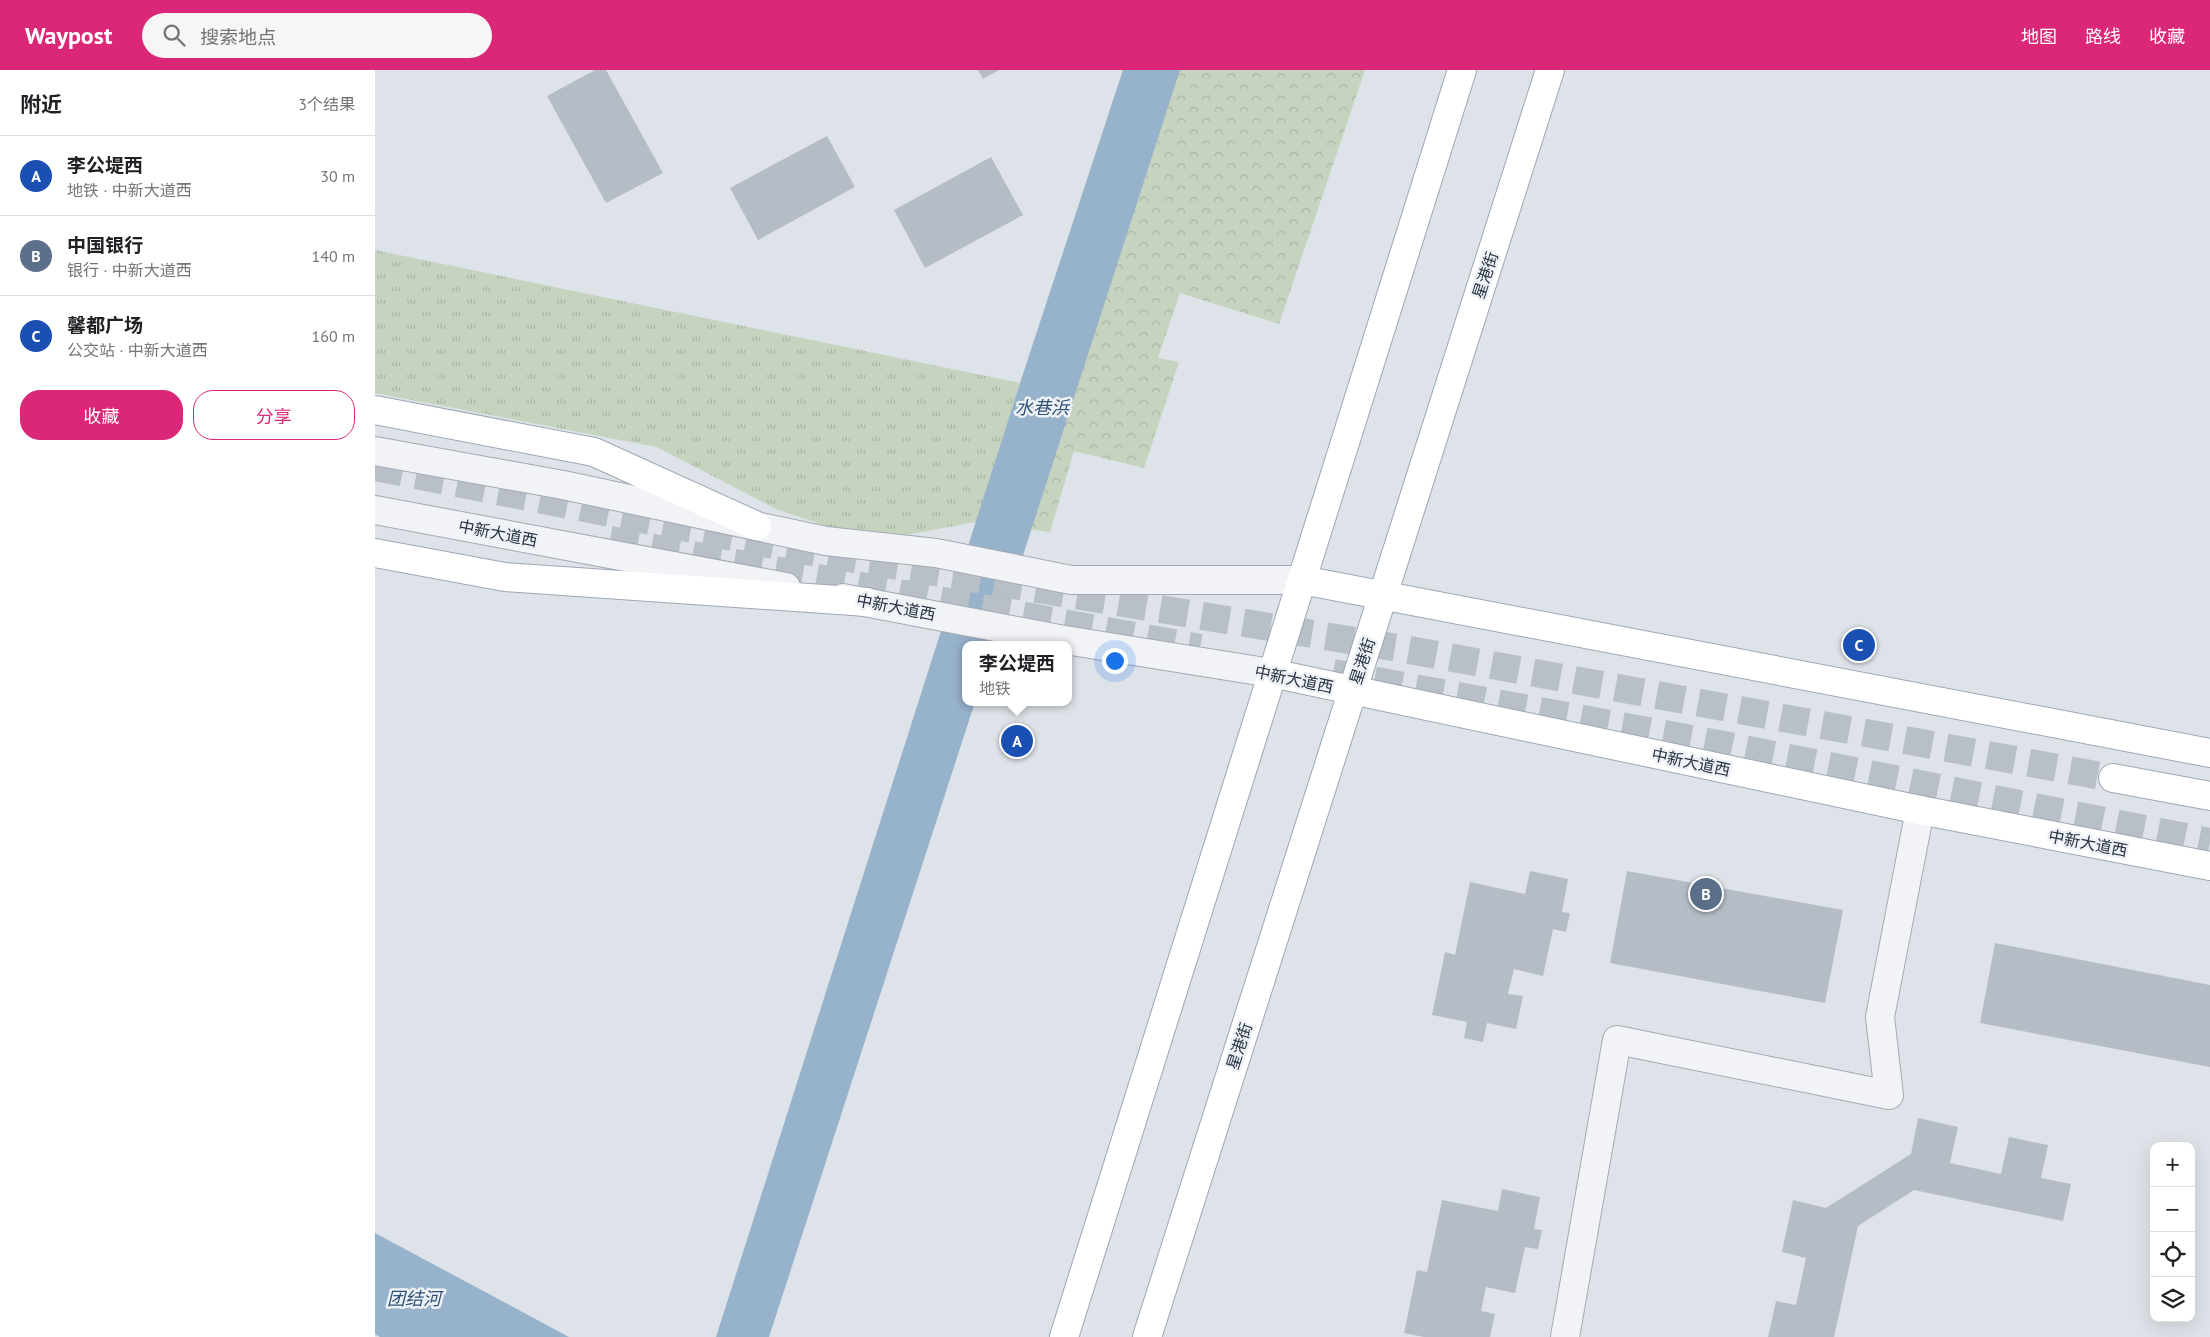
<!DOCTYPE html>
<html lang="zh">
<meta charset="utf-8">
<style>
body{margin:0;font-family:"PT Sans","Noto Sans SC",sans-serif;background:#f6f6f6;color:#202124}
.controls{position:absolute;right:15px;bottom:15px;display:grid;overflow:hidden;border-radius:10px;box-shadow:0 5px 20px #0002}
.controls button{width:45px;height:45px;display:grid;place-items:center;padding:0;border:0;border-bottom:1px solid #e0e0e0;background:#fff;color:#202124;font:25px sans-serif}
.you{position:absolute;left:739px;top:590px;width:18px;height:18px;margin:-12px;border:4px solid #fff;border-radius:50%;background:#1a73e8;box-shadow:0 0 0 8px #1a73e833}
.badge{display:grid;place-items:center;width:32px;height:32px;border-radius:50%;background:#db2777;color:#fff;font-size:16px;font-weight:700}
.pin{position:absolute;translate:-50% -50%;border:2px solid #fff;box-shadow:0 1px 5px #0006}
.popup{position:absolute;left:587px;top:571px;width:110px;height:65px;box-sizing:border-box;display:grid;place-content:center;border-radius:10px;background:#fff;filter:drop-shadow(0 1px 4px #0005);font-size:16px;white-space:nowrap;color:#757577}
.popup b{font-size:19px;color:#202124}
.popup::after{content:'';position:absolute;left:50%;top:100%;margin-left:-10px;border:10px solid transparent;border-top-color:#fff}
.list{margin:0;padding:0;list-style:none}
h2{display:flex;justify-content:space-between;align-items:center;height:65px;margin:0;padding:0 20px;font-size:21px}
h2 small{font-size:16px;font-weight:400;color:#757577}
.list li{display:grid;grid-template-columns:32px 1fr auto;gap:15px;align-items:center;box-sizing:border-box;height:80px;padding:0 20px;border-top:1px solid #e0e0e0}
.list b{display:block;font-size:19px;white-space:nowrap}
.list p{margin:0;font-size:16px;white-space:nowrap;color:#757577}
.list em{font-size:16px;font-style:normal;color:#757577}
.actions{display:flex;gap:10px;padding:15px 20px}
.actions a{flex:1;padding:11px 0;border:1px solid #db2777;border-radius:20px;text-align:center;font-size:18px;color:#db2777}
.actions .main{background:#db2777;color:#fff}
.icon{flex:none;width:28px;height:28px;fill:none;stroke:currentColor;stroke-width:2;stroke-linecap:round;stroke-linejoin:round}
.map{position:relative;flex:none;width:1835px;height:1267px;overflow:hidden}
header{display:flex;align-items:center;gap:30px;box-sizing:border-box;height:70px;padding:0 25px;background:#db2777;color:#fff}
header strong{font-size:24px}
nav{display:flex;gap:28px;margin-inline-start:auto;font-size:18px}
.search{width:350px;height:45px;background:#f6f6f6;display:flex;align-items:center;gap:12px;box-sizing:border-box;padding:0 18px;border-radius:28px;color:#757577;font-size:19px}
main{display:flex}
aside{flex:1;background:#fff}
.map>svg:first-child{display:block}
.grass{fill:url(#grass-tufts)}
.forest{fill:url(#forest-crowns)}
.water{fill:#97b2cb}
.building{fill:#b5bcc6}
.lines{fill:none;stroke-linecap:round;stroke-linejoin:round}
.major-tunnel{stroke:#b9bfc7;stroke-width:28;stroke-dasharray:28 14;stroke-linecap:butt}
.minor-casing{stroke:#a3aab3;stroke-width:30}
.major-casing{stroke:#9da7b5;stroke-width:30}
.minor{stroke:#f1f3f7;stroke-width:28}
.major{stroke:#fff;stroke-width:28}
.labels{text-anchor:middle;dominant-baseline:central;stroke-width:5;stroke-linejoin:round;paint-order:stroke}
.street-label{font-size:16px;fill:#273141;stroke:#eef2f6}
.water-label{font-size:18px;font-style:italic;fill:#2e5177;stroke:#eef2f6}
</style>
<header>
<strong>Waypost</strong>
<div class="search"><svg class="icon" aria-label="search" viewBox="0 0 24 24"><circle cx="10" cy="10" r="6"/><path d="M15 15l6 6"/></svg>搜索地点</div>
<nav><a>地图</a><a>路线</a><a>收藏</a></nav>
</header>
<main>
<aside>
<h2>附近<small>3个结果</small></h2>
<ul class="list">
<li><span class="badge" style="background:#1a4fb4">A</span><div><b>李公堤西</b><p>地铁 · 中新大道西</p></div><em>30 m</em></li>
<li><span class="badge" style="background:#5c6f8a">B</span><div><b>中国银行</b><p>银行 · 中新大道西</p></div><em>140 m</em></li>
<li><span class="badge" style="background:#1a4fb4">C</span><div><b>馨都广场</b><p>公交站 · 中新大道西</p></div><em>160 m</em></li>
</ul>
<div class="actions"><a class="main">收藏</a><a>分享</a></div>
</aside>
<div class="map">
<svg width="1835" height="1267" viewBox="0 0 1835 1267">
<defs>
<pattern id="grass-tufts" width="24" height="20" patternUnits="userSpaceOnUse" patternTransform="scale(1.25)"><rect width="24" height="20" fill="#c5d3bf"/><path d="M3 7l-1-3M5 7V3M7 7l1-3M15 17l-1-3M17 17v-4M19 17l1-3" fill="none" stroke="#a9b6a5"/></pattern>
<pattern id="forest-crowns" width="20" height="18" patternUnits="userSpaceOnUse" patternTransform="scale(1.25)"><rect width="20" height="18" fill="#c5d3bf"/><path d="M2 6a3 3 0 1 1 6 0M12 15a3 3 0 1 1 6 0" fill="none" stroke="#a9b6a5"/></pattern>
</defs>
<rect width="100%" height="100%" fill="#dee3e9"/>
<!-- grass -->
<path class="grass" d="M0,180L645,313L601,452L519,467L472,463L401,439L282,377L0,323Z"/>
<!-- forest -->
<path class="forest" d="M748,0H990L904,254L805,223L783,288L804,292L769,398L699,381L675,462L601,452Z"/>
<!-- water -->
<path class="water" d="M748,0H805L619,575H591V632H600L394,1267H341L645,313Z
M0,1163L194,1267H5L0,1264Z"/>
<!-- building -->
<path class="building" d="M220,0H231L288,103L231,133L172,26Z
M603,0H624L608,9Z
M452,66L480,117L383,170L355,118Z
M616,87L648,145L550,198L519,140Z
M1155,801L1193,809L1187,842L1195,843L1191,862L1178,859L1168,906L1139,899L1133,924L1148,926L1141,959L1112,953L1108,972L1089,968L1092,952L1057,945L1070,882L1080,885L1095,812L1150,824Z
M1252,801L1468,840L1450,933L1235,893Z
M1620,873L1835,915V997L1605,953Z
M1543,1048L1583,1057L1575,1093L1626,1104L1634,1067L1673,1075L1666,1108L1696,1114L1688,1151L1539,1120L1483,1156L1459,1267H1393L1401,1231L1421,1235L1431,1188L1407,1182L1418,1130L1451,1138L1536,1084Z
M1127,1119L1165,1127L1159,1159L1167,1160L1163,1179L1150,1177L1140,1223L1111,1217L1106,1241L1120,1244L1115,1267H1049L1029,1263L1042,1200L1052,1202L1067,1130L1123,1141Z"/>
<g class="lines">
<!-- major-tunnel -->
<path class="major-tunnel" d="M0,397L419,479L1029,579L1738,708
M235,470L825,578
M958,603L1349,675L1835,772"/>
<!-- minor casing -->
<g class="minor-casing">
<path id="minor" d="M0,381L188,415L451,471L561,483L696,510H927
M0,440L411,517
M468,528L684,569L896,603
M1190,1267L1242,970L1514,1025L1505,947L1545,740"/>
</g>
<!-- major casing -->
<g class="major-casing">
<path id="major" d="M0,340L219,382L382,456
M0,483L130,507L492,532
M927,510L1835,683
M896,603L1545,740L1835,796
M1738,708L1835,726
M689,1267L1087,0
M772,1267L1175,0"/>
</g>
<!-- minor -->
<use href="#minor" class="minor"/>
<!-- major -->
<use href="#major" class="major"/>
</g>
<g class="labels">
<!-- street labels -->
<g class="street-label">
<text transform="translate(1110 205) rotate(-72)">星港街</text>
<text transform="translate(123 463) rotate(11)">中新大道西</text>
<text transform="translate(521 537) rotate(11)">中新大道西</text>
<text transform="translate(987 591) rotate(-72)">星港街</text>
<text transform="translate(919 609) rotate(12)">中新大道西</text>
<text transform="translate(1316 692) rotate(12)">中新大道西</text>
<text transform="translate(1713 773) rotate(11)">中新大道西</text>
<text transform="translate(864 976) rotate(-72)">星港街</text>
</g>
<!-- water labels -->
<g class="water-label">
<text x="667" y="337">水巷浜</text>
<text x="39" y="1228">团结河</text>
</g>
</g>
</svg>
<div class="controls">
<button>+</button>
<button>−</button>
<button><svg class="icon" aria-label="locate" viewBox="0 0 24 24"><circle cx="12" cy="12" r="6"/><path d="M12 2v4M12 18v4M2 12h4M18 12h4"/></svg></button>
<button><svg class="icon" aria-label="layers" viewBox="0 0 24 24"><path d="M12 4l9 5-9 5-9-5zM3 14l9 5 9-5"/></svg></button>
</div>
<div class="you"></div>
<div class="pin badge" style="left:642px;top:671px;background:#1a4fb4">A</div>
<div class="popup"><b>李公堤西</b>地铁</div>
<div class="pin badge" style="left:1331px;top:824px;background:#5c6f8a">B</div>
<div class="pin badge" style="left:1484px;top:575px;background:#1a4fb4">C</div>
</div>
</main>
